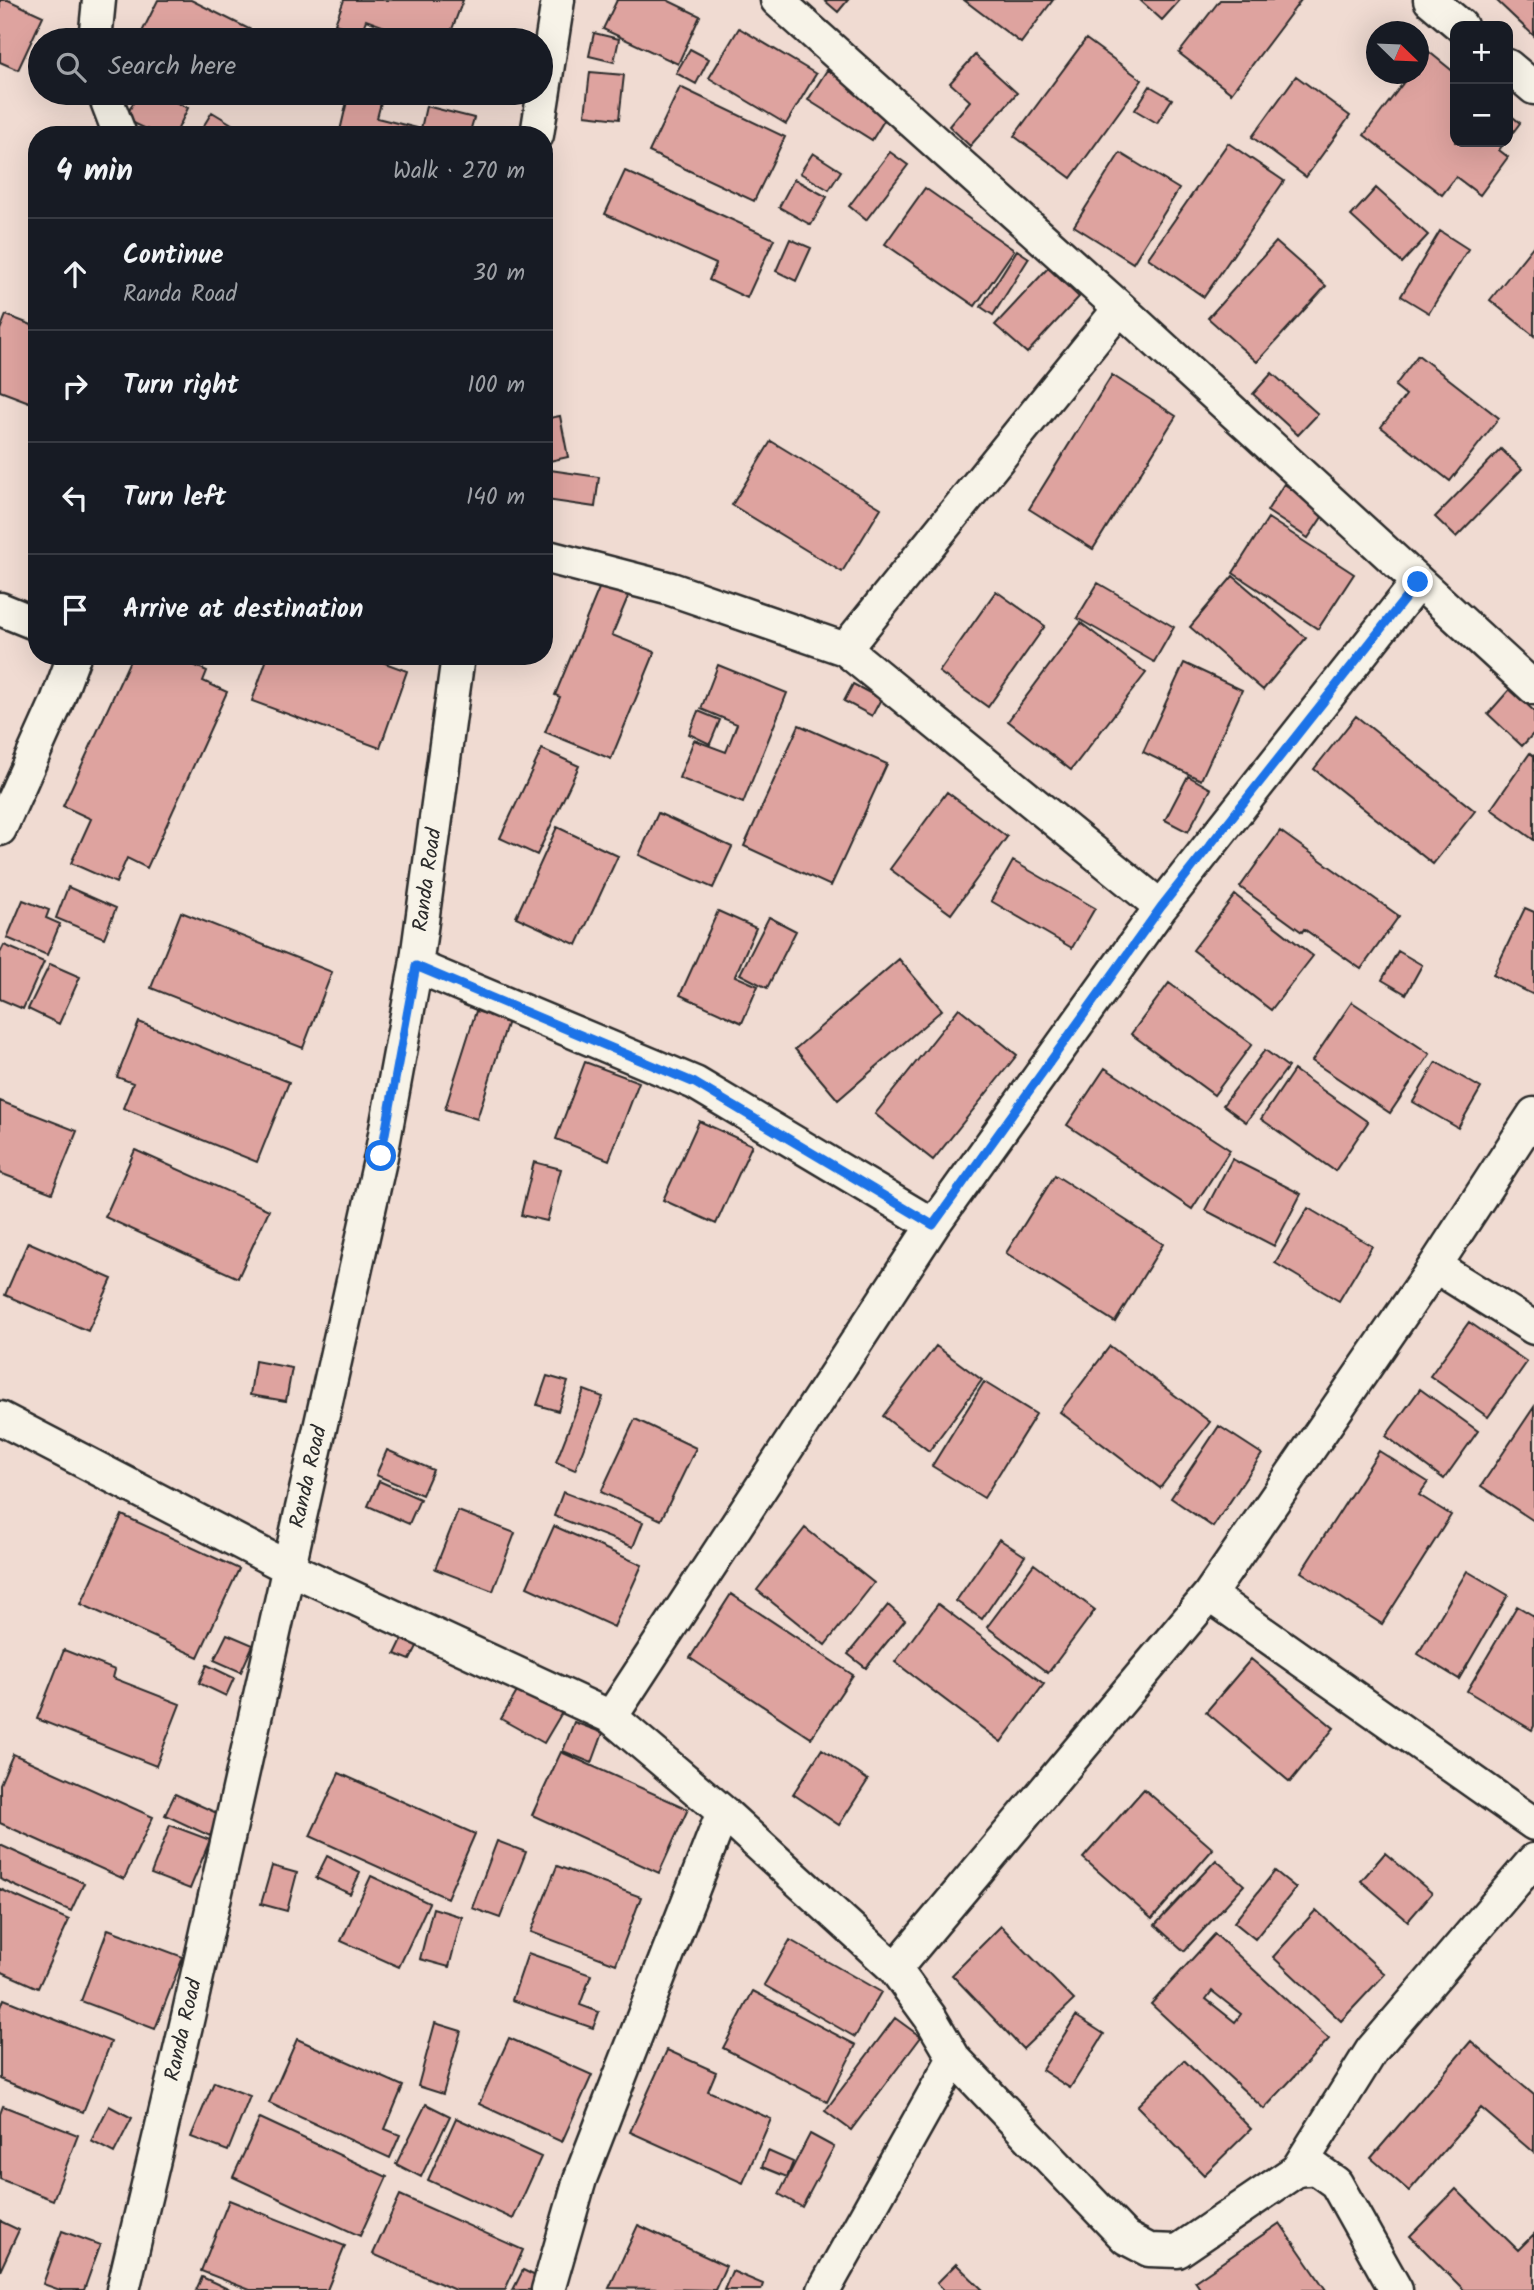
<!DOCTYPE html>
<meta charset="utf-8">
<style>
body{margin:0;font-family:Kalam,sans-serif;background:#20242c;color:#f1f3f6}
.controls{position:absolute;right:21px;top:21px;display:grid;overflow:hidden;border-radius:14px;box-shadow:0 7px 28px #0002}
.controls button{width:63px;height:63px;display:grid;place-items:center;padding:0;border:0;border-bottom:2px solid #363941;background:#171b24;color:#f1f3f6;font:35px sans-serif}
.compass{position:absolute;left:1366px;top:21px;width:63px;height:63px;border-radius:50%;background:#171b24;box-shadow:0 7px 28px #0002;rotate:113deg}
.stop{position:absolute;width:21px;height:21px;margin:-16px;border:5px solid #1a73e8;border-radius:50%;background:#fff}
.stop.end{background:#1a73e8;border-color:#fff;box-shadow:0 2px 7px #0008}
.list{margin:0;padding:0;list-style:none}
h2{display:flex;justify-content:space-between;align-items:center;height:91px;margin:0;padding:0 28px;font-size:30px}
h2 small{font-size:23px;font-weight:400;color:#9ea1a6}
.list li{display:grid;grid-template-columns:46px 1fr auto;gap:21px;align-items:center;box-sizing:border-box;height:112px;padding:0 28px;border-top:2px solid #363941}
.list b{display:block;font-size:26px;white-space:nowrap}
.list p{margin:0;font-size:23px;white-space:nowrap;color:#9ea1a6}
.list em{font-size:23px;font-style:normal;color:#9ea1a6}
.icon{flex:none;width:38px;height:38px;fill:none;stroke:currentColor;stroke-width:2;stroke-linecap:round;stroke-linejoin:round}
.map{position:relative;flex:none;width:1534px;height:2290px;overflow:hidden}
.search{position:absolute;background:#171b24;box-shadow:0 7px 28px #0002;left:28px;top:28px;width:525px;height:77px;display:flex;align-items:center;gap:18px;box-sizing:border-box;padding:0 24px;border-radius:38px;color:#9ea1a6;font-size:26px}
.panel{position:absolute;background:#171b24;box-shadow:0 7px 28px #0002;left:28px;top:126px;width:525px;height:539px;border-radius:28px}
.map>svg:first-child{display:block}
.building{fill:#dea39f;stroke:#2b2b2b;stroke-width:2;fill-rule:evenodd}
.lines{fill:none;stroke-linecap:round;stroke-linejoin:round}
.minor-casing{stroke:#2b2b2b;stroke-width:37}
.minor{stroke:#f7f3e8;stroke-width:32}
.route{stroke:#1a73e8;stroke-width:9}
.labels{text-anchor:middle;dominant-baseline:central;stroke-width:5;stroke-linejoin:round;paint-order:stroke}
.street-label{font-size:21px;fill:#2b2b2b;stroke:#f7f3e8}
</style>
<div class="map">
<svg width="1534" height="2290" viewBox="0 0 1534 2290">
<rect width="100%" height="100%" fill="#f0dbd2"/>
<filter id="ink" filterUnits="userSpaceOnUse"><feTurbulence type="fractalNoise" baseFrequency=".0143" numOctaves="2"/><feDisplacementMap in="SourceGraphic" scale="14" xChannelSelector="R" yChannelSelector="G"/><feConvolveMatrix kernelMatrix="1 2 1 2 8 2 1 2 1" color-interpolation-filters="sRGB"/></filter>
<g filter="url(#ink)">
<!-- building -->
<path class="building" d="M0,0H8L43,16L18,70L0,62Z
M158,0H191L259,34L256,40H138Z
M344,0H463L448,40H420L366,20L361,33L335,24Z
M617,0H667L700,16L678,64L603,29Z
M824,0H848L838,12Z
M964,0H1053L1021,43Z
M1140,0H1180L1162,20Z
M1220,0H1301L1231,93L1179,53Z
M1496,0H1534V36Z
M739,28L816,74L786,124L709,78Z
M594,33L619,39L614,62L589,56Z
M1086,39L1142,80L1071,178L1014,136Z
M690,49L709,59L696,84L676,73Z
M1428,51L1455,73V142H1505L1499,150L1508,157L1480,195L1456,177L1442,195L1364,135L1410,74H1418V63Z
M975,55L1017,93L970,146L949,126L970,101L950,83Z
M827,70L891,109L872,140L808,100Z
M590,72L624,75L619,119L585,115Z
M1296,76L1350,116L1306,177L1252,137Z
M1150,86L1172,99L1157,123L1135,110Z
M680,87L785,137L754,201L649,152Z
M138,93H157L188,108L175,135H159L125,119Z
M349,93L382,99L377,118L421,129L426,106L474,118L469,135H339Z
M212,112L250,135H198Z
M1508,113L1520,123L1508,139Z
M1228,143L1284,181L1204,297L1148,258Z
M890,152L908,165L866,220L849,206Z
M813,153L841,171L829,190L800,173Z
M1120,153L1179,189L1133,263L1074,226Z
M625,171L774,239L747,298L709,280L716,264L605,214Z
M794,179L827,197L811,225L779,207Z
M925,188L1014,250L975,306L885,244Z
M1376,188L1428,235L1402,263L1351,216Z
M1440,231L1468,249L1429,313L1401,296Z
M790,239L811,248L796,281L776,271Z
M1276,242L1326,286L1257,362L1208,318Z
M1534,245V336L1490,300Z
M1017,250L1029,258L993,315L981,307Z
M1048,268L1079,297L1027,353L995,325Z
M6,315L37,327V405L0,391V330Z
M1418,355L1499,418L1450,481L1381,427L1406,395L1395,386Z
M1272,373L1318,414L1298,435L1253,394Z
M1112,375L1176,416L1093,549L1029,509Z
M560,416L568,457L545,462L544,419Z
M771,441L881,508L842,572L732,505Z
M1501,449L1522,469L1456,537L1435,517Z
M550,470L599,477L595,507L546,500Z
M1284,484L1326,511L1308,538L1267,511Z
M1268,518L1354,574L1318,629L1233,573Z
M1233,576L1306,638L1263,690L1190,627Z
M602,581L630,592L612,635L655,652L611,759L545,732L560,697L555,695Z
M1098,583L1174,627L1154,662L1077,618Z
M996,591L1045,626L988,707L939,672Z
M1081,623L1146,673L1071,770L1008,721Z
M132,656H174L207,671L203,681L227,692L147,868L127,858L116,883L71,863L91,819L63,806Z
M268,656H366L407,671L380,748L252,701Z
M1184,663L1242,690L1201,780L1143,752Z
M718,665L787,693L743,803L679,778L694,740L726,752L737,724L701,709Z
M853,684L881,699L872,716L844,701Z
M1510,689L1534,711V733L1522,746L1488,714Z
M698,711L720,720L710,744L689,734Z
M1356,716L1475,811L1433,864L1314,769Z
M799,725L887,764L831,886L744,846Z
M542,749L579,766L537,855L500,838Z
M1530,753L1534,756V840L1491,809Z
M1188,776L1211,789L1188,832L1165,820Z
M947,792L1007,837L951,914L890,869Z
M658,813L732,847L713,888L639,855Z
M557,827L618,856L577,945L516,917Z
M1280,831L1399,916L1361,969L1304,929L1302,932L1240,887Z
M1013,861L1095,908L1072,948L991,901Z
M68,887L116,908L104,938L56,918Z
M1235,895L1313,956L1271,1010L1193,950Z
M23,900L49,910L46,918L60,924L47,955L7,938Z
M1525,908L1534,912V995L1493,975Z
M718,911L756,928L735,976L758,986L742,1023L680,995Z
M181,912L332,972L303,1048L151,988Z
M769,917L796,931L767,988L740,974Z
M4,945L44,962L23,1009L0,999V953Z
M1398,951L1422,965L1406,994L1382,980Z
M899,959L942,1010L838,1100L795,1049Z
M50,964L80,977L59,1024L28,1009Z
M1169,983L1252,1044L1214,1095L1131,1034Z
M1352,1002L1430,1054L1390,1113L1312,1061Z
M959,1008L1017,1055L933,1160L875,1114Z
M476,1011L508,1021L477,1119L445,1109Z
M139,1022L289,1082L257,1162L123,1108L133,1083L117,1077Z
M1265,1050L1288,1067L1246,1122L1223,1105Z
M585,1062L639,1082L609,1160L556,1139Z
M1436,1062L1481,1088L1458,1128L1413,1102Z
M1105,1068L1230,1150L1192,1209L1067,1125Z
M1294,1070L1368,1122L1335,1171L1261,1119Z
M0,1101L77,1131L52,1193L0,1173Z
M699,1121L752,1145L716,1224L663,1200Z
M135,1150L269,1210L238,1278L105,1217Z
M1232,1159L1301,1194L1274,1246L1205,1210Z
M534,1162L561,1169L547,1221L521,1215Z
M1055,1175L1163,1244L1115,1322L1006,1253Z
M1308,1208L1372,1246L1339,1301L1275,1263Z
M28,1242L112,1279L88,1331L5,1295Z
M1469,1322L1527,1362L1488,1417L1430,1376Z
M936,1346L982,1380L929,1451L883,1416Z
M1110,1346L1210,1422L1160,1488L1060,1412Z
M255,1361L292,1368L286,1401L250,1395Z
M547,1376L568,1382L558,1411L537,1405Z
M984,1382L1036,1414L984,1498L932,1466Z
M1420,1389L1478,1431L1444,1479L1386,1436Z
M584,1390L603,1397L575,1470L556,1462Z
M1534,1407V1521L1481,1486Z
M635,1419L696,1448L661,1520L601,1492Z
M1219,1426L1262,1454L1213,1527L1171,1498Z
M387,1450L433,1470L422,1495L376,1475Z
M1379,1451L1428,1482L1419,1495L1451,1515L1382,1624L1301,1572Z
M379,1481L420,1499L409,1524L368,1506Z
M563,1492L643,1522L633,1547L554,1516Z
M458,1511L515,1533L493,1591L435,1569Z
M122,1515L239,1569L198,1657L81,1604Z
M554,1526L642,1565L614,1627L527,1587Z
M805,1528L874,1583L825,1645L757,1590Z
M999,1539L1025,1556L982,1619L956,1601Z
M1034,1564L1095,1610L1048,1673L987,1627Z
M1467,1571L1508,1595L1459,1679L1418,1654Z
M731,1594L853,1675L811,1738L690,1658Z
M938,1604L1044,1684L1001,1742L895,1662Z
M888,1605L905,1620L866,1668L848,1654Z
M1517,1606L1534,1616V1726L1532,1730L1467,1691Z
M409,1625L424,1633L410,1660L395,1654Z
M227,1634L253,1645L241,1672L214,1660Z
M64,1650L115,1670L113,1678L180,1704L156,1766L37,1719Z
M1251,1659L1334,1728L1290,1782L1206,1712Z
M207,1665L234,1678L226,1696L199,1683Z
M521,1685L564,1709L544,1743L501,1719Z
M574,1722L603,1733L592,1763L563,1751Z
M822,1749L868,1780L839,1825L793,1794Z
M561,1752L688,1809L659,1873L532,1815Z
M13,1754L153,1817L124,1879L0,1823V1784Z
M339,1773L475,1834L447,1898L310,1836Z
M1144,1789L1213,1849L1152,1919L1083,1858Z
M175,1794L219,1814L210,1836L165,1815Z
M170,1825L210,1840L190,1889L151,1874Z
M497,1841L526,1852L500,1918L472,1908Z
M0,1845L84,1883L71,1911L0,1879Z
M1385,1853L1432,1893L1408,1921L1361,1881Z
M327,1856L360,1873L350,1894L316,1878Z
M1216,1860L1244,1885L1184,1951L1155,1925Z
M272,1866L297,1873L287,1911L261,1904Z
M557,1866L641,1897L616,1964L531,1932Z
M1275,1871L1296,1888L1255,1939L1234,1922Z
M371,1876L429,1903L399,1967L341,1941Z
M0,1889L69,1920L38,1988L0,1971Z
M433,1908L462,1917L449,1967L420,1959Z
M1316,1910L1385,1974L1341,2021L1273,1957Z
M1001,1926L1074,2000L1023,2049L952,1975Z
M108,1929L183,1957L155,2029L81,2001Z
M1215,1934L1329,2039L1264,2109L1151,2004ZM1212,1991L1241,2014L1235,2022L1206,1999Z
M790,1940L881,1992L855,2037L764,1985Z
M528,1953L591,1975L580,2005L599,2012L593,2028L512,2000Z
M753,1991L856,2045L827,2102L723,2048Z
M4,1999L111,2042L83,2112L0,2079V2010Z
M1076,2016L1104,2034L1070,2088L1042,2070Z
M895,2018L921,2037L851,2130L825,2111Z
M435,2023L461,2031L443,2094L418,2086Z
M509,2038L592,2075L562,2142L479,2104Z
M297,2039L403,2086L385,2129L400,2135L390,2158L269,2103Z
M1471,2041L1534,2095V2153L1481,2108L1409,2191L1371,2158Z
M667,2050L716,2072L708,2091L771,2119L743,2183L630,2132Z
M1184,2060L1251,2129L1204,2175L1137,2106Z
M214,2082L250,2096L228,2151L191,2137Z
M426,2104L450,2116L421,2177L396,2164Z
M3,2106L78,2135L53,2200L0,2179V2114Z
M109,2106L132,2118L114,2153L91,2141Z
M260,2118L387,2177L360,2236L233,2177Z
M456,2118L541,2157L513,2219L428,2180Z
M810,2134L834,2147L802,2207L779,2194Z
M768,2151L793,2162L787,2177L762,2167Z
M1456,2189L1518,2250L1534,2234V2290H1464L1410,2236Z
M400,2195L523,2250L505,2290H455L373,2254Z
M229,2200L345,2246L327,2290H250L201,2271Z
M0,2221L19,2230L0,2271Z
M1280,2223L1326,2290H1201L1195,2281Z
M638,2225L726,2266L715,2290L609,2288Z
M62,2231L100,2245L84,2290H60L43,2284Z
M956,2264L983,2290H943L937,2283Z
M523,2270L548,2282L544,2290H513Z
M732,2271L763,2284L761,2290H724Z
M202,2277L230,2290H196Z"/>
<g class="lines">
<!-- minor casing -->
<g class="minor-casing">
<path id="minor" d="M777,0L1120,308L1534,688
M1430,0L1461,26
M95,40L99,0
M1508,66L1534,88
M104,93L120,135
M537,135L558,0
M544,556L671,589L845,649L1161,907
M0,609L37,624
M845,649L1120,308
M0,829L56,704L74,656
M416,966L695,1083L933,1225
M1435,1266L1534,1114
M0,1418L289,1568L611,1717L723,1812L895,1969L1209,1595L1435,1266L1534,1328
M1209,1595L1534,1824
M611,1717L933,1225L1161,907L1418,582
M954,2058L1126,2238L1149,2250L1178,2251L1297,2170L1315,2168L1336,2183L1396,2290
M1297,2170L1372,2050L1534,1860
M123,2290L187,2021L381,1156L416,966L458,656
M548,2290L580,2179L723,1812
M824,2290L954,2058L930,2017L895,1969"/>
</g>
<!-- minor -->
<use href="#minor" class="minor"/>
</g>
</g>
<g class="lines" filter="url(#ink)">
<!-- route -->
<path class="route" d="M381,1156L416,966L695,1083L933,1225L1161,907L1418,582"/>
</g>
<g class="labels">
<!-- street labels -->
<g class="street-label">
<text transform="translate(428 880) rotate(-82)">Randa Road</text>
<text transform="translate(309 1477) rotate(-77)">Randa Road</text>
<text transform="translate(184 2030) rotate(-77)">Randa Road</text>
</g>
</g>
</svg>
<div class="controls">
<button>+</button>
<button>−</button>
</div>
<svg class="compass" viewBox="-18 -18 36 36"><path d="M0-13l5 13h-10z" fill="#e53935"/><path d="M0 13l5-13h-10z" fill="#9ea1a6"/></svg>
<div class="stop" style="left:381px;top:1156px"></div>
<div class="stop end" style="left:1418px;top:582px"></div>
<div class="search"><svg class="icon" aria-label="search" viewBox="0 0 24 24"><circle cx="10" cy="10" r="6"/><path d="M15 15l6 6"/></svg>Search here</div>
<section class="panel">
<h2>4 min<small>Walk · 270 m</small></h2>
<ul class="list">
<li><svg class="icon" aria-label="ahead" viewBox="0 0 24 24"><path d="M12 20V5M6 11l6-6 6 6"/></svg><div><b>Continue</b><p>Randa Road</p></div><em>30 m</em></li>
<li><svg class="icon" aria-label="right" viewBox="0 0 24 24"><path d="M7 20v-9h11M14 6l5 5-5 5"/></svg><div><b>Turn right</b></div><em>100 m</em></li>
<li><svg class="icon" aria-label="left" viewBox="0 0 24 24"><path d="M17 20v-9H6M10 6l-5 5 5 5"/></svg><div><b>Turn left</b></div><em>140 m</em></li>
<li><svg class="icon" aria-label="arrive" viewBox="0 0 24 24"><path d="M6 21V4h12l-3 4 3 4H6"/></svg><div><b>Arrive at destination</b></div></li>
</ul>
</section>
</div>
